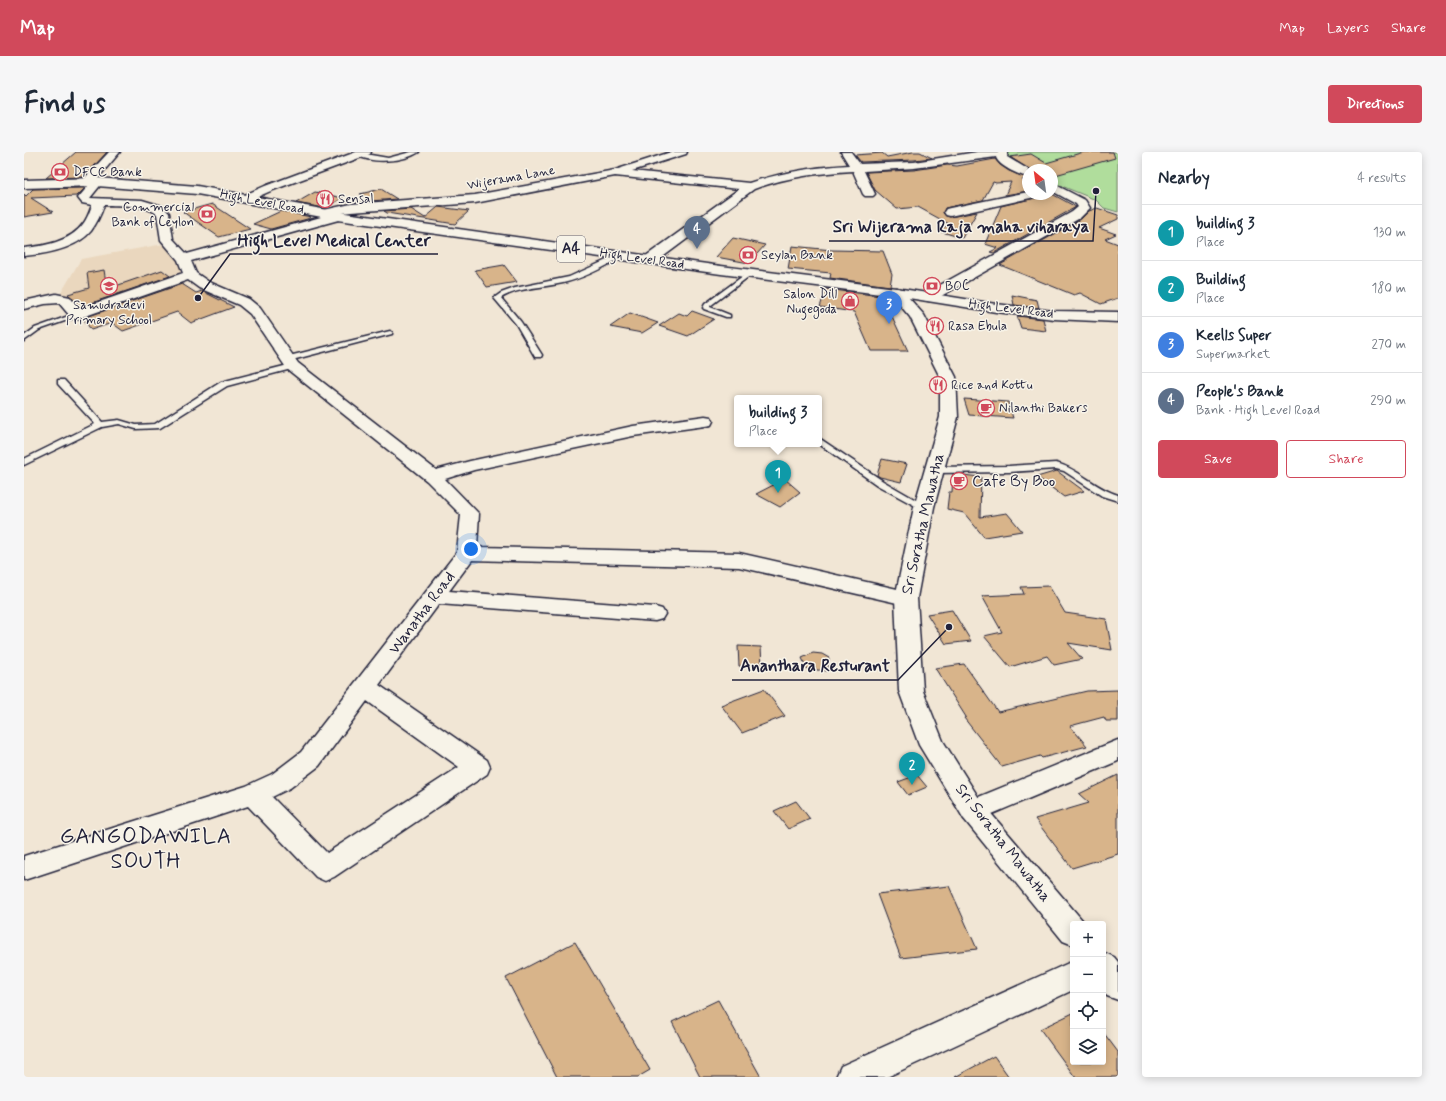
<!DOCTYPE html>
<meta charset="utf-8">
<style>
body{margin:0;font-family:Mynerve,sans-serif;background:#f6f6f7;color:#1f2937}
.controls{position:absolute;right:12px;bottom:12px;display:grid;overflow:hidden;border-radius:4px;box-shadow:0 2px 10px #0003}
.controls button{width:36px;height:36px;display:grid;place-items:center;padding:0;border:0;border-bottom:1px solid #e0e1e3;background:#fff;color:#1f2937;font:20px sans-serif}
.compass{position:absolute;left:998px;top:12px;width:36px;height:36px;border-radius:50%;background:#fff;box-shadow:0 2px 10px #0003;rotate:331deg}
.you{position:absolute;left:447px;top:397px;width:14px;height:14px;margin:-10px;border:3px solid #fff;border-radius:50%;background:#1a73e8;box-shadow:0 0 0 6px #1a73e833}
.badge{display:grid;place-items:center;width:26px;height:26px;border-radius:50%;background:#d1495b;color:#fff;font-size:13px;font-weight:700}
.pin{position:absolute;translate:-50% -33px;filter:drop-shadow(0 1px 2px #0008)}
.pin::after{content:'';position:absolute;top:21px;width:14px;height:12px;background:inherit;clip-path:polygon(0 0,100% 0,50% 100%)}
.popup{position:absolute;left:710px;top:243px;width:88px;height:52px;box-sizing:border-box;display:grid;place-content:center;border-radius:4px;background:#fff;filter:drop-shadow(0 1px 3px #0005);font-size:13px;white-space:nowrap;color:#747a83}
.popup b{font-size:15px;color:#1f2937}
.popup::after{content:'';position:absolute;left:50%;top:100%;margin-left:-8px;border:8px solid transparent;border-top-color:#fff}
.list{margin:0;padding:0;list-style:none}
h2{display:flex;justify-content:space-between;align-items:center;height:52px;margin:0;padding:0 16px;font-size:17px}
h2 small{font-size:13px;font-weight:400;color:#747a83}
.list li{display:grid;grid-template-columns:26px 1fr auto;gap:12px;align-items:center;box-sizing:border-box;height:56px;padding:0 16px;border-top:1px solid #e0e1e3}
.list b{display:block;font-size:15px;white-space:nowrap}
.list p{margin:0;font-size:13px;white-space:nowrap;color:#747a83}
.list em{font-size:13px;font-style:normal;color:#747a83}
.actions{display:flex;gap:8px;padding:12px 16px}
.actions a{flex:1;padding:9px 0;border:1px solid #d1495b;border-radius:4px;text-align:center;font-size:14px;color:#d1495b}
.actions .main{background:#d1495b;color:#fff}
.icon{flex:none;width:22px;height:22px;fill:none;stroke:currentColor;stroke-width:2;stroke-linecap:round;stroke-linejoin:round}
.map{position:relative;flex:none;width:1094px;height:925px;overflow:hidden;border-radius:4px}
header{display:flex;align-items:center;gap:24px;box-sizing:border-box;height:56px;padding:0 20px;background:#d1495b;color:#fff}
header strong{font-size:19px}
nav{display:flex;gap:22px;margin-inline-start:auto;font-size:14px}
.intro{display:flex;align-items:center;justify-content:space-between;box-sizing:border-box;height:96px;padding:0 24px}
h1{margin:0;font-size:28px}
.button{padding:10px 18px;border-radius:4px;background:#d1495b;color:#fff;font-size:14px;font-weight:700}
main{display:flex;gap:24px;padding:0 24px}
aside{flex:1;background:#fff;border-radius:4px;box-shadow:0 2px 10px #0003}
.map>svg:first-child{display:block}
.built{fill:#ead7be}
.green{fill:#b0dd9c;stroke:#69806c}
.building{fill:#d8b48a;stroke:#22223b}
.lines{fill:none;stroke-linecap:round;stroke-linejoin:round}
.service-casing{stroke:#22223b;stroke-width:3}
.minor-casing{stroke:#22223b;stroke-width:3}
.primary-casing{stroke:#22223b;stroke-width:3}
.trunk-casing{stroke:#22223b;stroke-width:3}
.service{fill:#f7f3e8;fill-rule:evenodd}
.minor{fill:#f7f3e8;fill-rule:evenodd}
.primary{fill:#f7f3e8;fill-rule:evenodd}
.trunk{fill:#f7f3e8;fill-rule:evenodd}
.labels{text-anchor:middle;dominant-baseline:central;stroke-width:3;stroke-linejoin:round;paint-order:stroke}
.far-poi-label{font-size:13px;fill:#22223b;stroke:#f7f3e8;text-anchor:start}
.far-street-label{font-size:13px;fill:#22223b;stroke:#f7f3e8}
.shield{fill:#f7f3e8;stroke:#62616f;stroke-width:1}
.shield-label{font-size:15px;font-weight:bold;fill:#22223b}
.poi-label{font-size:16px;fill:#22223b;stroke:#f7f3e8;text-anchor:start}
.street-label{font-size:16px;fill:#22223b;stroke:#f7f3e8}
.near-quarter-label{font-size:22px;letter-spacing:1px;fill:#22223b;stroke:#f7f3e8}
.leader{fill:none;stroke:#22223b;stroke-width:1.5}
.callout-dot{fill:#22223b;stroke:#f7f3e8;stroke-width:1.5}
.callout-label{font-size:17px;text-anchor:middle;font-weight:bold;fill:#22223b;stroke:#f7f3e8;stroke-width:3;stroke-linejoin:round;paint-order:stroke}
</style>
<header>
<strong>Map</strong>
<nav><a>Map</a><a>Layers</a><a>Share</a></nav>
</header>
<div class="intro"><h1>Find us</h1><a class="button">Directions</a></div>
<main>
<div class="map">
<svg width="1094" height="925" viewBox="0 0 1094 925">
<rect width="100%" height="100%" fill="#f1e6d5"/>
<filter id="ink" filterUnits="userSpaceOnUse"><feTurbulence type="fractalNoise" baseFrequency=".025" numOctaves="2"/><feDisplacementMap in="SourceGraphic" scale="8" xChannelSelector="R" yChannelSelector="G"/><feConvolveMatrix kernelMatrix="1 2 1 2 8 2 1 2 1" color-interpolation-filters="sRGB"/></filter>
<g filter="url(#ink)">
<!-- built -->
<path class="built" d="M145,91L165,121L50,160L34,146L57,107Z"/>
<!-- green -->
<path class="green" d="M980,0H1094V60L1080,56L1072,48L1028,30V18H1004L983,11Z"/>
<!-- building -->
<path class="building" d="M52,0H83L60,25L22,26Z
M889,0H896L908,6L890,8L837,10L831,3L858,1L863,5Z
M1060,0H1089L1091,6L1028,24V18H1006L986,5L1007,2L1022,11Z
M971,7L976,13L985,19L1004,26L998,28L1004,31V39L981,43L987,30L972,31L969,30L959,48L921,56L919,61L922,64L926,65L953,60L938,86L915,79L925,72L894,55L873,57L851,38L842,20L890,18L923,13L933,14Z
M61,36L53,44L7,46L29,60L0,65V42L2,44L9,37Z
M357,37L373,47L346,49L336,42Z
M291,40L319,46L301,56L272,51Z
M1018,42H1028L1052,55L970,101L966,100L974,96L961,92L977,54L1015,45Z
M188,52L226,77L195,85L159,60Z
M414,55L445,59L431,72L363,61L360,59L387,57L401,66Z
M1073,56L1094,63V67L1075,76L1092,82L1081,87L1094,92V146L1077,152L1056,141L1050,143L976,113L1057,67L1065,59Z
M257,59L287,65L283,67L247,77L229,72Z
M709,86L741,93L725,111L692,105Z
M768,94L808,98L859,99L868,122L866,134L806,126L807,121L764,117Z
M480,113L493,130L463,135L451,118Z
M80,118L83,137L138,118L146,124L56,155L44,142L65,136L63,121Z
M158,132L172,141L178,139L210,155L167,171L153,160L99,179L88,171L67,178L59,166Z
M802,137L864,145L861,160H866L884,199H847L830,160L796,155Z
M988,143L1013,148L1015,156L990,153Z
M668,159L690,167L664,184L635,174L655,161L663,164Z
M606,161L634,171L618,181L586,175Z
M993,164L1019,167L1022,179L997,176Z
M940,247L984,250L989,266L945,263Z
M858,307L883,312L877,330L856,325L853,323Z
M1033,319L1060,339L1040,345L1013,325Z
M929,322L957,325L956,365L983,361L998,379L960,385L940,361L923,357L925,340H928Z
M761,327L776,340L756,355L732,342Z
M1025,434L1041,461L1082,467L1088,498L1044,491L1058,507L1030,513L1023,504L986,515L960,484L978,480L958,444L1000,442L997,435Z
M928,458L947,489L922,492L903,462Z
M714,494L737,495L738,515L715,514Z
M789,501L798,502L805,506L804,519L783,517L778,506Z
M940,512L974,560L1063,539L1094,538V569H1082L1080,565L1046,574L1063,594L1018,606L1016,604L978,615L940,566L942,565L911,516Z
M740,537L761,564L718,581L697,553Z
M893,623L903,635L884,643L874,630Z
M1094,623V702L1048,716L1011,667L1065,651L1055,642Z
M772,649L786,667L764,677L750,659Z
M925,734L953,797L877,806L853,742Z
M551,790L626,918L614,925H533L482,826Z
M694,848L737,925H676L648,870Z
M1049,861V910H1079V880L1094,900V925H1051L1016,877Z
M970,904L985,925H931Z"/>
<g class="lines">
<!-- service casing -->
<g class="service-casing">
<path id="service" d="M387,0H395C380,10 348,12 332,3L335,1L364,6Z
M596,102L599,104L598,105C579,116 560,126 539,131C518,136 495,135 477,146L497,170L518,203L517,205H511L492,172L470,146L477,141L491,136L545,125Z
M723,121L728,122L686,154V155L706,163V165H702L680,157L679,156L681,152Z
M53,161L56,163L55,164L15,178L0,189V184L11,176Z
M366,179L368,180V182L264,209L260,207L261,205Z
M268,212H271V216L203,234L136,276L112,277L95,272L78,275L0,313V307L71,272L34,232V228H40L78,270L95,268L112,273L131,272L197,230Z
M795,286L859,329L904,355L900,358L897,357L853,333L795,292Z
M1032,311C1055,317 1071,336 1094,343V349L1078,344L1040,319L1032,317L985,320L910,321L906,318L910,315L985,314Z"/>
</g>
<!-- minor casing -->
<g class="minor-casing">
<path id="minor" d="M85,0H96L73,27L79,30L66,46L118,48L138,54L145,61L149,87L163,102L297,65L293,62L295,59L327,52L451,43L591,18L647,0H663L662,2L608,19L725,31C758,20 791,15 825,13L817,0H827L836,12L890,10L953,0H984L983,5L1005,18L1004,25C995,23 974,14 972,5L890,16L840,19L851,42L849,44H841L839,42L829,19C794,21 763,25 730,37L632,110H622L620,107L622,104L715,37L591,24L451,51L327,60L318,61L320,64L318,67L167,109L172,121L185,130L225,147L236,156L274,211L412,318L446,309L609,274L681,264L687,265L689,269L687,273L681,274L609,284L450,318L421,327L455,362L453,395L715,401L882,439L889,441L892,446L889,451L882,453L715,415L448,408L425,439L631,455L638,457L641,462L638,467L631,469L415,452L355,533L463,608L466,615L463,622L310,725L301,729L292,725L224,654L0,728V704L222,634L248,622L277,600L433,400L437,363L403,329L263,217L226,162L215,153L175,136L164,128L53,167L46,164L35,151L21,152L0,157V149L32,142L46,145L55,157L159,121L154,108L137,88L133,62C120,52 96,54 80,53C77,62 73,71 67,79C52,97 22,102 0,104V96C20,94 46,90 59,72C63,67 66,59 68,53L58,51L54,46L65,33L59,32L57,30ZM343,549L435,615L303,701L248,645L266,636L295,614Z
M332,0H347L346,2L249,38L224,49H216L214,47L216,45L241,34Z
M1028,31L1061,48L1066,56L1056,66L910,148L905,149L900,148L898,145L900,142L1048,60L1054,55L1052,52L1028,39Z
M1004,40V42H1017L1015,44L1011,45L926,64L922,63L920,60L922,57L926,56Z
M1094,588V609L949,670L940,667L936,659L940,651Z
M1049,809V838L863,925H812L817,914Z"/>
</g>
<!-- primary casing -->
<g class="primary-casing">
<path id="primary" d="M872,136L877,137L900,163L932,225L934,265L910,355L893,446L899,539L919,589L958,651L1059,769L1061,772H1049V793L1039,789L940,667L895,593L875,539L871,446L890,355L916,265V225L886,165L865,140L867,137Z
M1079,800L1090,805L1094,810V848L1083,844L1079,839Z"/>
</g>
<!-- trunk casing -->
<g class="trunk-casing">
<path id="trunk" d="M73,26L173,34L314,60L697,114L872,136L972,152L1030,159L1094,160V170L1030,167L972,160L872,144L697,122L314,68L173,42L73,34L0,36V28Z"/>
</g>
<!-- service -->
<use href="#service" class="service"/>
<!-- minor -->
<use href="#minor" class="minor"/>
<!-- primary -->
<use href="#primary" class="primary"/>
<!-- trunk -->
<use href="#trunk" class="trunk"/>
</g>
</g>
<!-- icons -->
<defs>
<g id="bank-ring" transform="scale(0.9)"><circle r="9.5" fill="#f7f3e8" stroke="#d1495b" stroke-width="1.5"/><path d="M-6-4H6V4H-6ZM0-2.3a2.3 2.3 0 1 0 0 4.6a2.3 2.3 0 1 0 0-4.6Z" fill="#d1495b"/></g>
<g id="restaurant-ring" transform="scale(0.9)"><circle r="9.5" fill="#f7f3e8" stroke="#d1495b" stroke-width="1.5"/><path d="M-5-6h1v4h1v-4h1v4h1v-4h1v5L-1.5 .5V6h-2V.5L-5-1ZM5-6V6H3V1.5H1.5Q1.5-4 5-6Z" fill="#d1495b"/></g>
<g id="school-ring" transform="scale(0.9)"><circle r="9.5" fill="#f7f3e8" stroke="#d1495b" stroke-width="1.5"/><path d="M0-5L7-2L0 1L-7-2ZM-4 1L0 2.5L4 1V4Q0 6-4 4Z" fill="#d1495b"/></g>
<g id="shop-ring" transform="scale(0.9)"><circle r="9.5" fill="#f7f3e8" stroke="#d1495b" stroke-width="1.5"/><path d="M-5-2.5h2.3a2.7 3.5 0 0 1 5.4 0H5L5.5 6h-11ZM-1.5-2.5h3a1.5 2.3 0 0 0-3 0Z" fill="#d1495b"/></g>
<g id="cafe-ring" transform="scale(0.9)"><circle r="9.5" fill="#f7f3e8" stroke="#d1495b" stroke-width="1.5"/><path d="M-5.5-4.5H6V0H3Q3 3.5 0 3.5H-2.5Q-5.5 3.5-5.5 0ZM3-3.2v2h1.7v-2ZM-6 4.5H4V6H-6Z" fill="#d1495b"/></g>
</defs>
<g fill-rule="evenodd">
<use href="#bank-ring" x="36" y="20"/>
<use href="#restaurant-ring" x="301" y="47"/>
<use href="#bank-ring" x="183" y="62"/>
<use href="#bank-ring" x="724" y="103"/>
<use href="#school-ring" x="85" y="134"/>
<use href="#bank-ring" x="908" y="134"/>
<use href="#shop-ring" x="826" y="149"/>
<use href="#restaurant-ring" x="911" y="174"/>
<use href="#restaurant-ring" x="914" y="233"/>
<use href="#cafe-ring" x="962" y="256"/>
<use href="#cafe-ring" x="935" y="329"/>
</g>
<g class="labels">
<!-- far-poi labels -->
<g class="far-poi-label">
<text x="49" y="20">DFCC Bank</text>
<text x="314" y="47">Sensal</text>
<text x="170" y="55" text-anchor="end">Commercial<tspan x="170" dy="15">Bank of Ceylon</tspan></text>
<text x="737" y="103">Seylan Bank</text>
<text x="921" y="134">BOC</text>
<text x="813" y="142" text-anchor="end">Salon Dill<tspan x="813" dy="15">Nugegoda</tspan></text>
<text x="85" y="153" text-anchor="middle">Samudradevi<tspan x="85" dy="15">Primary School</tspan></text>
<text x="924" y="174">Rasa Ebula</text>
<text x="927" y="233">Rice and Kottu</text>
<text x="975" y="256">Nilanthi Bakers</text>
</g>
<!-- far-street labels -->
<g class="far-street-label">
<text transform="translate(487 26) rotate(-10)">Wijerama Lane</text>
<text transform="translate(238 50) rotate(11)">High Level Road</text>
<text transform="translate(618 107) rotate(8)">High Level Road</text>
<text transform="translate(987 157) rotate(7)">High Level Road</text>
</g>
<!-- shield labels -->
<rect class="shield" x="533" y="84" width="28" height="26" rx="3"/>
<g class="shield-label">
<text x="547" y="97">A4</text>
</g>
<!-- poi labels -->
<g class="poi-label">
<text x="948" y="329">Cafe By Boo</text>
</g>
<!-- street labels -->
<g class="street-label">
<text transform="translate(899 372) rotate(-77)">Sri Soratha Mawatha</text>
<text transform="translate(398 461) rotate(-53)">Wanatha Road</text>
<text transform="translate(979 691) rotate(52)">Sri Soratha Mawatha</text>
</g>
<!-- near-quarter labels -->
<g class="near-quarter-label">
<text x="122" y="685">GANGODAWILA<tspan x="122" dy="25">SOUTH</tspan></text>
</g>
</g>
<!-- callouts -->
<path class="leader" d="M1072 39L1069 89H805M174 146L206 102H414M925 475L874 528H708"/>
<g class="callout-dot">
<circle cx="1072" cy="39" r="4"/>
<circle cx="174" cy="146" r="4"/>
<circle cx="925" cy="475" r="4"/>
</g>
<g class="callout-label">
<text x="937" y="80">Sri Wijerama Raja maha viharaya</text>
<text x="310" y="94">High Level Medical Center</text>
<text x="791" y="519">Ananthara Resturant</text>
</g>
</svg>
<div class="controls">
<button>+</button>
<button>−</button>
<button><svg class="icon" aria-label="locate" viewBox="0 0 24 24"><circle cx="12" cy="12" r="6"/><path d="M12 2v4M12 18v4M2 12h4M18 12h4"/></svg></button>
<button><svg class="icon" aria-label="layers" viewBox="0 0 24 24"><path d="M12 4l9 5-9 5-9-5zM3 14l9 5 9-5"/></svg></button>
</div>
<svg class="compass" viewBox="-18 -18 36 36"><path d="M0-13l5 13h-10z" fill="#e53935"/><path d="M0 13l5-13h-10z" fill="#747a83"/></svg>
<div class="you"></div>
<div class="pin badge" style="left:754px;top:341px;background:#0f9aa8">1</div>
<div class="popup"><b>building 3</b>Place</div>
<div class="pin badge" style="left:888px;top:633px;background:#0f9aa8">2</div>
<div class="pin badge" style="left:865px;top:172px;background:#3f7fe0">3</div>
<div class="pin badge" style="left:673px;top:97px;background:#5c6f8a">4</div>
</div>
<aside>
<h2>Nearby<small>4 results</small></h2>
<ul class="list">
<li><span class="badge" style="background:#0f9aa8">1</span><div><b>building 3</b><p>Place</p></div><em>130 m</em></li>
<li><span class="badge" style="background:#0f9aa8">2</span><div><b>Building</b><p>Place</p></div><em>180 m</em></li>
<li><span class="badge" style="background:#3f7fe0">3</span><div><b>Keells Super</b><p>Supermarket</p></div><em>270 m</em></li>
<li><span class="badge" style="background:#5c6f8a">4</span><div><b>People's Bank</b><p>Bank · High Level Road</p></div><em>290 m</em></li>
</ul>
<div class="actions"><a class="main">Save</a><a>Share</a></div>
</aside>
</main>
